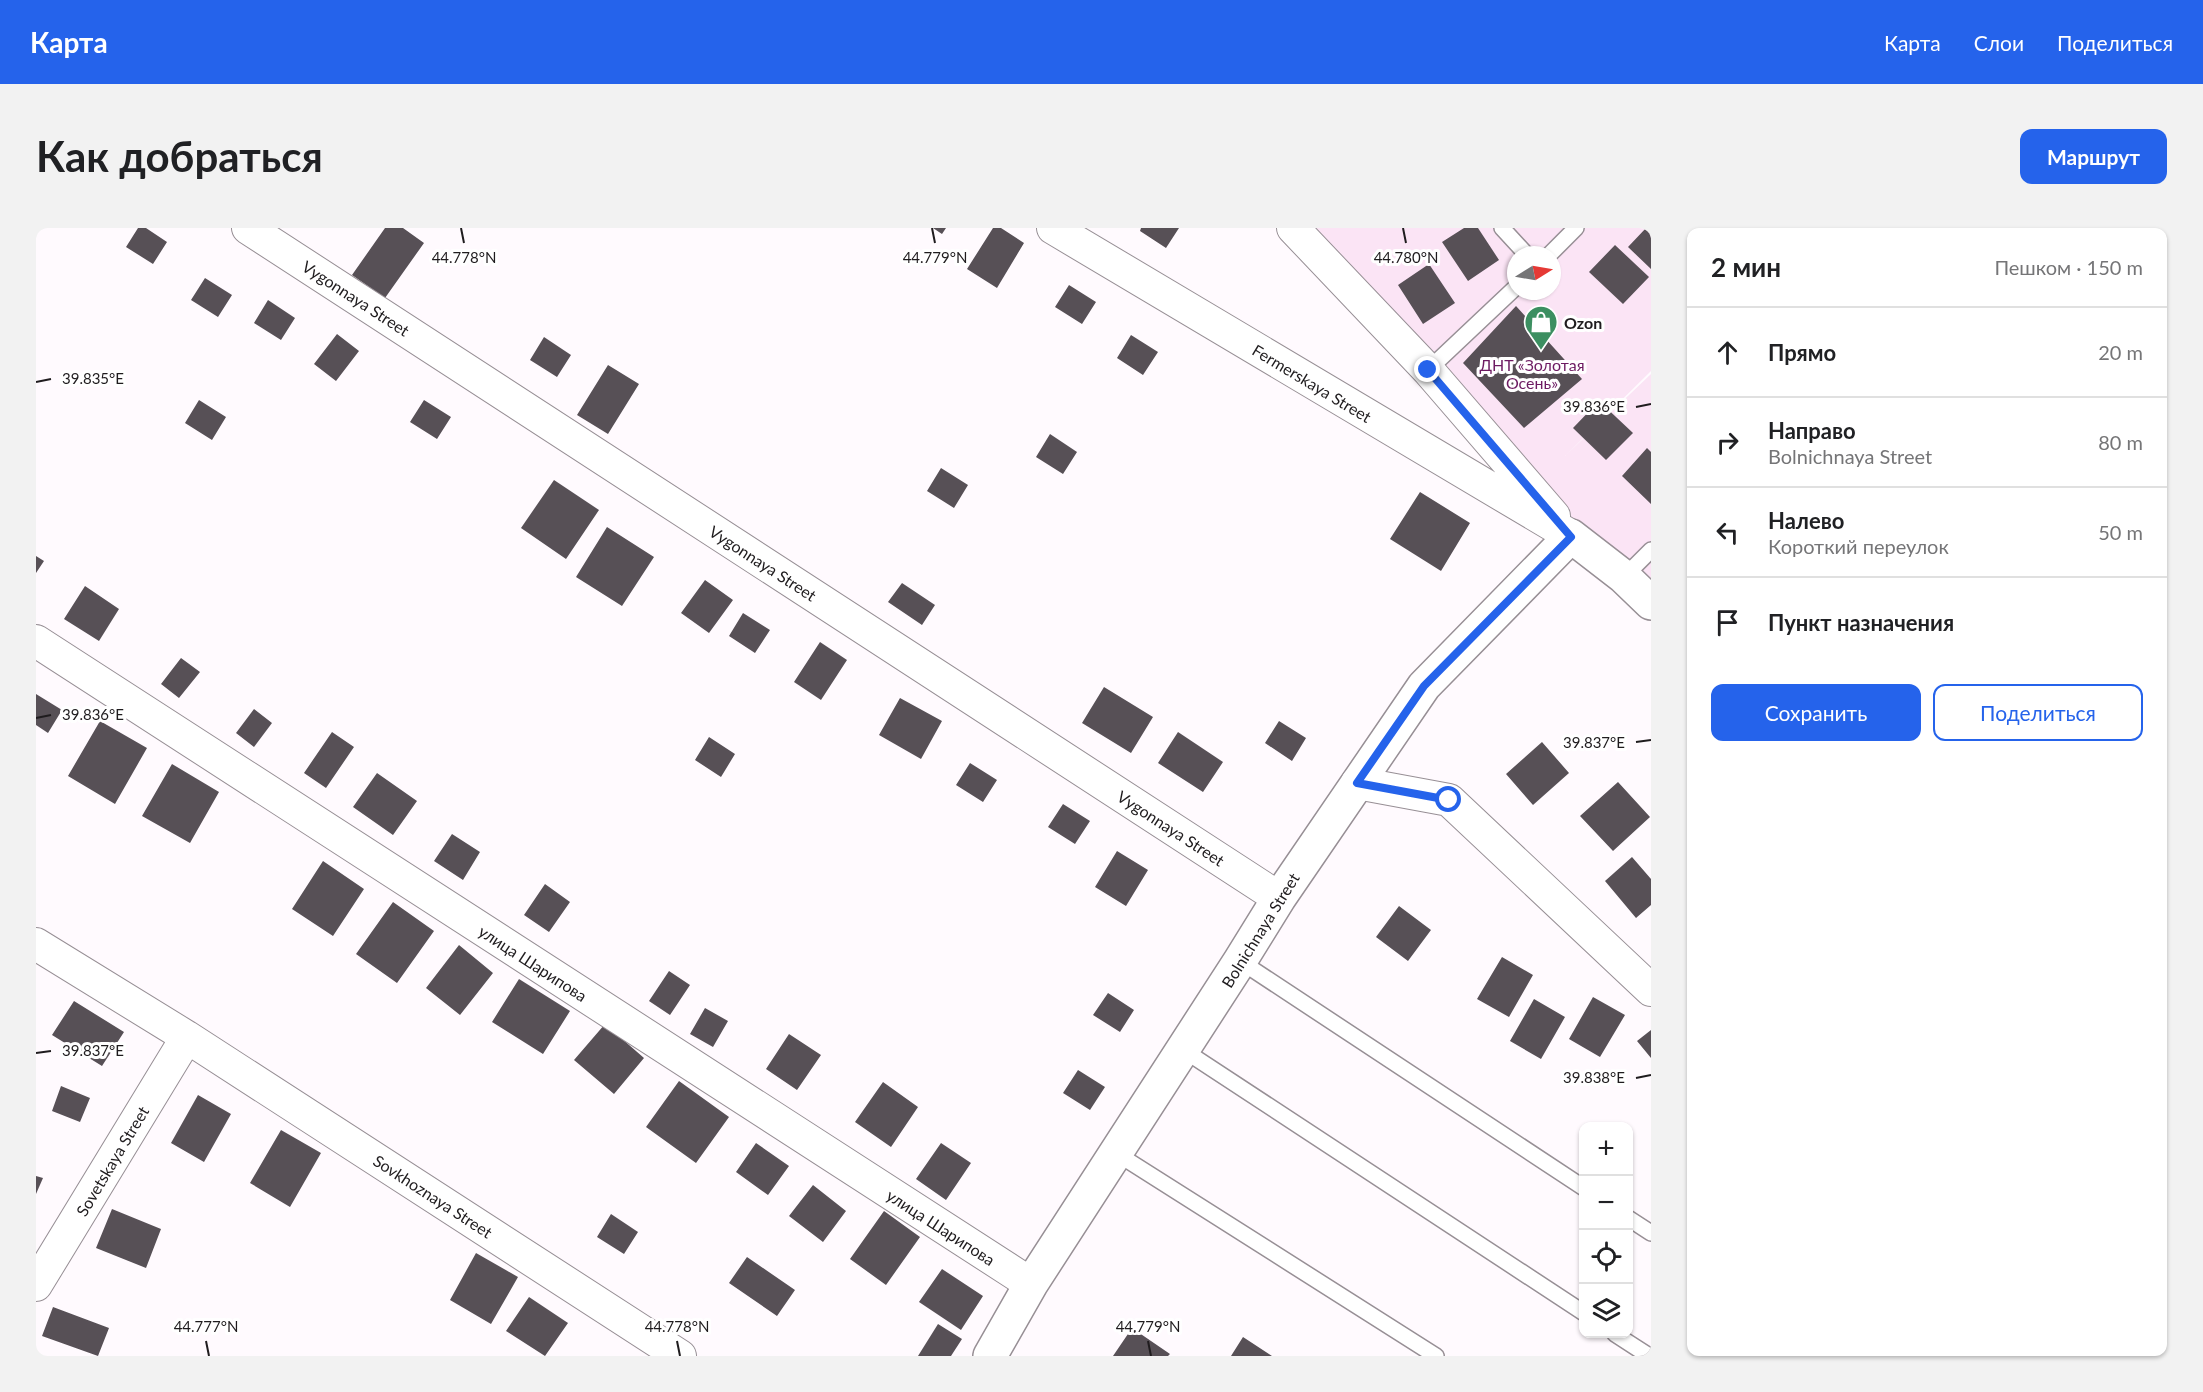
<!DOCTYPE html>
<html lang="ru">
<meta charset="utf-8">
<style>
body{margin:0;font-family:Lato,sans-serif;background:#f2f2f2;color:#202124}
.controls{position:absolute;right:18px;bottom:18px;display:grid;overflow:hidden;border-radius:12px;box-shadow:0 2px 4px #0004}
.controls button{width:54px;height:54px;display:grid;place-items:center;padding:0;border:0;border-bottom:2px solid #e0e0e0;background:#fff;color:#202124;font:30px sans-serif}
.compass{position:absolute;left:1471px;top:18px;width:54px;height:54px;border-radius:50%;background:#fff;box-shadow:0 2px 4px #0004;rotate:79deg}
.stop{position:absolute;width:18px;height:18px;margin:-14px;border:4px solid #2563eb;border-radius:50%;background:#fff}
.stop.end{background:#2563eb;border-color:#fff;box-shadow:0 2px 6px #0008}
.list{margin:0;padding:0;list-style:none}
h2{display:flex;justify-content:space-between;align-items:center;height:78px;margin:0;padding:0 24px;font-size:26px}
h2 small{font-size:20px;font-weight:400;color:#757577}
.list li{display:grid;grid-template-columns:39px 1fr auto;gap:18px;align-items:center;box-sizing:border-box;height:90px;padding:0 24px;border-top:2px solid #e0e0e0}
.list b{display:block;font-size:22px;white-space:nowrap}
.list p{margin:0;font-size:20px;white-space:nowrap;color:#757577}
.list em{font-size:20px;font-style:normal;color:#757577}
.actions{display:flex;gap:12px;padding:18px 24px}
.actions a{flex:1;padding:14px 0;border:2px solid #2563eb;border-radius:12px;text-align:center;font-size:21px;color:#2563eb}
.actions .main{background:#2563eb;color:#fff}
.icon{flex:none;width:33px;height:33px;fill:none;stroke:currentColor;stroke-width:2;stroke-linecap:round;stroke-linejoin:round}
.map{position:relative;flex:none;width:1615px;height:1128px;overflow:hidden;border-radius:12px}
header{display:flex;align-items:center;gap:36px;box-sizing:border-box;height:84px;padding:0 30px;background:#2563eb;color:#fff}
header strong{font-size:28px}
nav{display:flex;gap:33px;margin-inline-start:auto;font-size:21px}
.intro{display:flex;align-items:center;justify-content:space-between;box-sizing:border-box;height:144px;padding:0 36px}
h1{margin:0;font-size:42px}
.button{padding:15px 27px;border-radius:12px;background:#2563eb;color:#fff;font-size:21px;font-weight:700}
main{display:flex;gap:36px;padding:0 36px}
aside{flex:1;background:#fff;border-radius:12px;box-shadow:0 2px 4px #0004}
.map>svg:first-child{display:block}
.green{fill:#fbe4f5;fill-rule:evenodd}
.building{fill:#575056}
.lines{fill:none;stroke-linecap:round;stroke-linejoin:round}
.service-casing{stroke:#978f95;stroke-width:18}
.minor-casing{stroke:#978f95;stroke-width:34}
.tertiary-casing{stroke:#978f95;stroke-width:36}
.service{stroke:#fff;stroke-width:15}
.minor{stroke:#fff;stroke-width:32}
.tertiary{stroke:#fff;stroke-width:33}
.route{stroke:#2563eb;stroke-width:8}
.ticks{fill:none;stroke:#1f1c1e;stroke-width:2}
.labels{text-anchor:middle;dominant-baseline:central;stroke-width:6;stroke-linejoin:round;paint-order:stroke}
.street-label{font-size:16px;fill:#1f1c1e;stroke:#fff}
.poi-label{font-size:16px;font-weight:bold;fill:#1f1c1e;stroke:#fff;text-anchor:start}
.park-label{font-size:16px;fill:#6d1b62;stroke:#fff}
.ticks-label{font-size:15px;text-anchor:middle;fill:#1f1c1e;stroke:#fff;stroke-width:6;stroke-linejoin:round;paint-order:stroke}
</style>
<header>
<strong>Карта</strong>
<nav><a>Карта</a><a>Слои</a><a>Поделиться</a></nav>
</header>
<div class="intro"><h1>Как добраться</h1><a class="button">Маршрут</a></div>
<main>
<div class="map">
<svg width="1615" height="1128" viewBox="0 0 1615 1128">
<rect width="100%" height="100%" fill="#fffafe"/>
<!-- green -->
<path class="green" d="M1245,0H1615V143L1529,228L1615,146V374ZM1480,27H1516V63H1480Z"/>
<!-- building -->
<path class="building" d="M102,0H110L131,14L117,36L90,19Z
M349,0H367L388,15L349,70L316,47Z
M897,0H910L906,6Z
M957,0H965L988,15L961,60L931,41Z
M1105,0H1143L1130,20L1104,3Z
M1428,0H1442L1463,32L1432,53L1406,14Z
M1610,0H1615V41L1592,19Z
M1579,17L1613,49L1587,76L1553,44Z
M1393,36L1419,75L1387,96L1362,57Z
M169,50L196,67L182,89L155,72Z
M1033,57L1060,74L1046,96L1019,79Z
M232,72L259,90L245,112L218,95Z
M1480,78L1546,151L1488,200L1427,135Z
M301,106L323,123L300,153L278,136Z
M1095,107L1122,124L1107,147L1081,130Z
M508,109L535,127L521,149L494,132Z
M572,137L603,156L572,206L541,187Z
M163,172L190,189L176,212L149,195Z
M388,172L415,189L401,211L374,194Z
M1563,173L1597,205L1570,232L1537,200Z
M1014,206L1041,224L1027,246L1000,229Z
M1611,220L1615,224V276L1586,248Z
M905,240L932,257L918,280L891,263Z
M518,252L563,282L530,331L485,300Z
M1384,264L1434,295L1405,343L1354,311Z
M571,299L618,329L586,378L540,349Z
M0,328L8,333L0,345Z
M669,352L697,372L673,405L645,385Z
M866,355L899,377L886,397L852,374Z
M49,358L83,381L63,413L28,391Z
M707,385L734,402L719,425L693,408Z
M784,414L811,432L785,472L758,454Z
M145,430L164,444L143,470L125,456Z
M1068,459L1117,489L1095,525L1046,495Z
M0,466L26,482L12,505L0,497Z
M864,470L906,493L885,531L843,507Z
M218,481L236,495L218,519L200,505Z
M64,493L111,520L79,576L32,548Z
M1243,493L1270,510L1256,533L1229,515Z
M296,504L318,519L290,560L268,545Z
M1142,504L1187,534L1167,564L1122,535Z
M673,509L699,526L685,549L659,532Z
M1506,514L1533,545L1497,577L1470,546Z
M934,535L961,552L947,574L920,557Z
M136,536L183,564L154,615L106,588Z
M341,545L381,573L357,607L317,579Z
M1582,554L1614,589L1577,623L1544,588Z
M1027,576L1054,593L1039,616L1012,599Z
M416,606L444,624L427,652L398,633Z
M1081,623L1112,642L1090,678L1059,659Z
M1596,629L1615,651V677L1600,690L1569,653Z
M287,633L328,661L297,708L256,681Z
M509,656L534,674L513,704L488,687Z
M357,674L398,703L361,755L320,726Z
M1363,678L1395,702L1372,733L1340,709Z
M423,717L457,745L424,787L390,760Z
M1466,729L1497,747L1473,789L1441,771Z
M633,743L654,757L634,787L613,773Z
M483,751L534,783L507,826L456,794Z
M1072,765L1098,782L1084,804L1057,787Z
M1557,769L1589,787L1564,829L1533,811Z
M1498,771L1529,789L1505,831L1474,813Z
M38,773L88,804L66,838L16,807Z
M669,780L692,793L677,819L654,806Z
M569,796L608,830L578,866L538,832Z
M1615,802V830L1601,813Z
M753,806L785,827L761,862L730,841Z
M1042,842L1069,859L1054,882L1027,865Z
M643,853L693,889L660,935L610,899Z
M847,854L882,879L855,919L819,894Z
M25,858L54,870L44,894L16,883Z
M162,867L195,886L168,934L135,915Z
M245,902L285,925L254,979L214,955Z
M720,915L753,938L732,967L700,944Z
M905,915L935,935L910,972L880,951Z
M0,948L7,950L0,966Z
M777,957L810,983L787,1014L753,988Z
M76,981L125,1001L110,1040L60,1020Z
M848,983L884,1009L850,1057L814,1031Z
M575,986L602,1004L588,1026L561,1009Z
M440,1025L482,1049L455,1096L414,1072Z
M711,1029L759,1062L741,1088L693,1055Z
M906,1041L947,1068L925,1102L883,1074Z
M493,1069L532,1095L509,1128L470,1103Z
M17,1079L73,1100L62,1128L6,1108Z
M902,1096L926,1111L915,1128H882Z
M1096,1100L1134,1126L1132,1128H1077Z
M1207,1109L1236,1128H1195Z"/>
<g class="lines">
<!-- service casing -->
<g class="service-casing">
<path id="service" d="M1466,0L1491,27
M1513,27L1540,0
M1392,142L1480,59
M1588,349L1615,322
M1204,733L1548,960
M1146,821L1548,1085
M1080,925L1400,1128
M1592,990L1615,1005
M1579,1106L1613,1128"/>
</g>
<!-- minor casing -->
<g class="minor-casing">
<path id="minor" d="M212,0L1243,670
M1017,0L1535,308
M1257,0L1392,142L1518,288
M0,413L995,1056
M1321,555L1413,572L1615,762
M0,716L151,809L644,1128
M0,1057L151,809"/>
</g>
<!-- tertiary casing -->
<g class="tertiary-casing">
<path id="tertiary" d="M954,1128L995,1056L1204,733L1243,670L1388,458L1535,308L1588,349L1615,375"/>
</g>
<!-- service -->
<use href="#service" class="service"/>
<!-- minor -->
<use href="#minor" class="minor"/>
<!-- tertiary -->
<use href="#tertiary" class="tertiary"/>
</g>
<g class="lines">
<!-- route -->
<path class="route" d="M1392,142L1535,309L1388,458L1321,555L1413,572"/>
</g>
<!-- ticks -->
<path class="ticks" d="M425,0L428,15M896,0L899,15M1367,0L1370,15M0,154L15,151M1600,179L1615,176M0,490L15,487M1600,514L1615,512M0,825L15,823M1600,850L1615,847M170,1113L173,1128M641,1113L644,1128M1112,1113L1115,1128"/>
<!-- icons -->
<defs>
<g id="shop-pin" transform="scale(1.725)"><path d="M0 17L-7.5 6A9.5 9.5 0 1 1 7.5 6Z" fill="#3c8f61" stroke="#fff"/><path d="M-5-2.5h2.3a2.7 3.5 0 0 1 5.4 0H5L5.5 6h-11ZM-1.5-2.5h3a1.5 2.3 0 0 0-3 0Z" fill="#fff"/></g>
</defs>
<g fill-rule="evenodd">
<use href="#shop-pin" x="1505" y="94"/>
</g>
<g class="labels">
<!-- street labels -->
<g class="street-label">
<text transform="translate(320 70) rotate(33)">Vygonnaya Street</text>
<text transform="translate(1276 155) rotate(31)">Fermerskaya Street</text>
<text transform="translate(727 335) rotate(33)">Vygonnaya Street</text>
<text transform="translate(1135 600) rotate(33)">Vygonnaya Street</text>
<text transform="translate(1224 702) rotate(-58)">Bolnichnaya Street</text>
<text transform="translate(497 735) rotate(33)">улица Шарипова</text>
<text transform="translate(76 933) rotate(-59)">Sovetskaya Street</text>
<text transform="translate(397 968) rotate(33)">Sovkhoznaya Street</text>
<text transform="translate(905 999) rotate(33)">улица Шарипова</text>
</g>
<!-- poi labels -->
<g class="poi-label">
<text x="1528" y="94">Ozon</text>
</g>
<!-- park labels -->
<g class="park-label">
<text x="1496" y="136">ДНТ «Золотая<tspan x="1496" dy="18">Осень»</tspan></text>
</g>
</g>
<g class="ticks-label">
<text x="428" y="35">44.778°N</text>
<text x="899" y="35">44.779°N</text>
<text x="1370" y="35">44.780°N</text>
<text x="57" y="156">39.835°E</text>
<text x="1558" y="184">39.836°E</text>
<text x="57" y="492">39.836°E</text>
<text x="1558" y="520">39.837°E</text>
<text x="57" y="828">39.837°E</text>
<text x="1558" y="855">39.838°E</text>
<text x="170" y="1104">44.777°N</text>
<text x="641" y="1104">44.778°N</text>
<text x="1112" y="1104">44.779°N</text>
</g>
</svg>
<div class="controls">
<button>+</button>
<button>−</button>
<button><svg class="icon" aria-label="locate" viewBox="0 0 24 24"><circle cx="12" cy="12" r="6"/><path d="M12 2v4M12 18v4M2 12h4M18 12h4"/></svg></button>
<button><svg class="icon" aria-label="layers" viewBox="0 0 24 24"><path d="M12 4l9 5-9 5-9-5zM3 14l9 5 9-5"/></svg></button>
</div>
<svg class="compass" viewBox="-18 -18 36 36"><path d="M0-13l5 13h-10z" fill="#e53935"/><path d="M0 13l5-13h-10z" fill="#757577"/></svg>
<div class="stop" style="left:1413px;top:572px"></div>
<div class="stop end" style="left:1392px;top:142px"></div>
</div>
<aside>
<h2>2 мин<small>Пешком · 150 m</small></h2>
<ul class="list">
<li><svg class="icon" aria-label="ahead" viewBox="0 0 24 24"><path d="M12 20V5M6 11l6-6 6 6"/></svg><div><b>Прямо</b></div><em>20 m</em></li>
<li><svg class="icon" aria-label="right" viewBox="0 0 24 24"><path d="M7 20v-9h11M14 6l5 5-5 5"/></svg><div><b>Направо</b><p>Bolnichnaya Street</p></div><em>80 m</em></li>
<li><svg class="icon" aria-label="left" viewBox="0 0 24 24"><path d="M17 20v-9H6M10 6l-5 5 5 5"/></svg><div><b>Налево</b><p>Короткий переулок</p></div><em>50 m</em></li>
<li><svg class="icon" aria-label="arrive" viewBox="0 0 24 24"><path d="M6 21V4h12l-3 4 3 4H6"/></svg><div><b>Пункт назначения</b></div></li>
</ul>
<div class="actions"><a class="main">Сохранить</a><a>Поделиться</a></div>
</aside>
</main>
